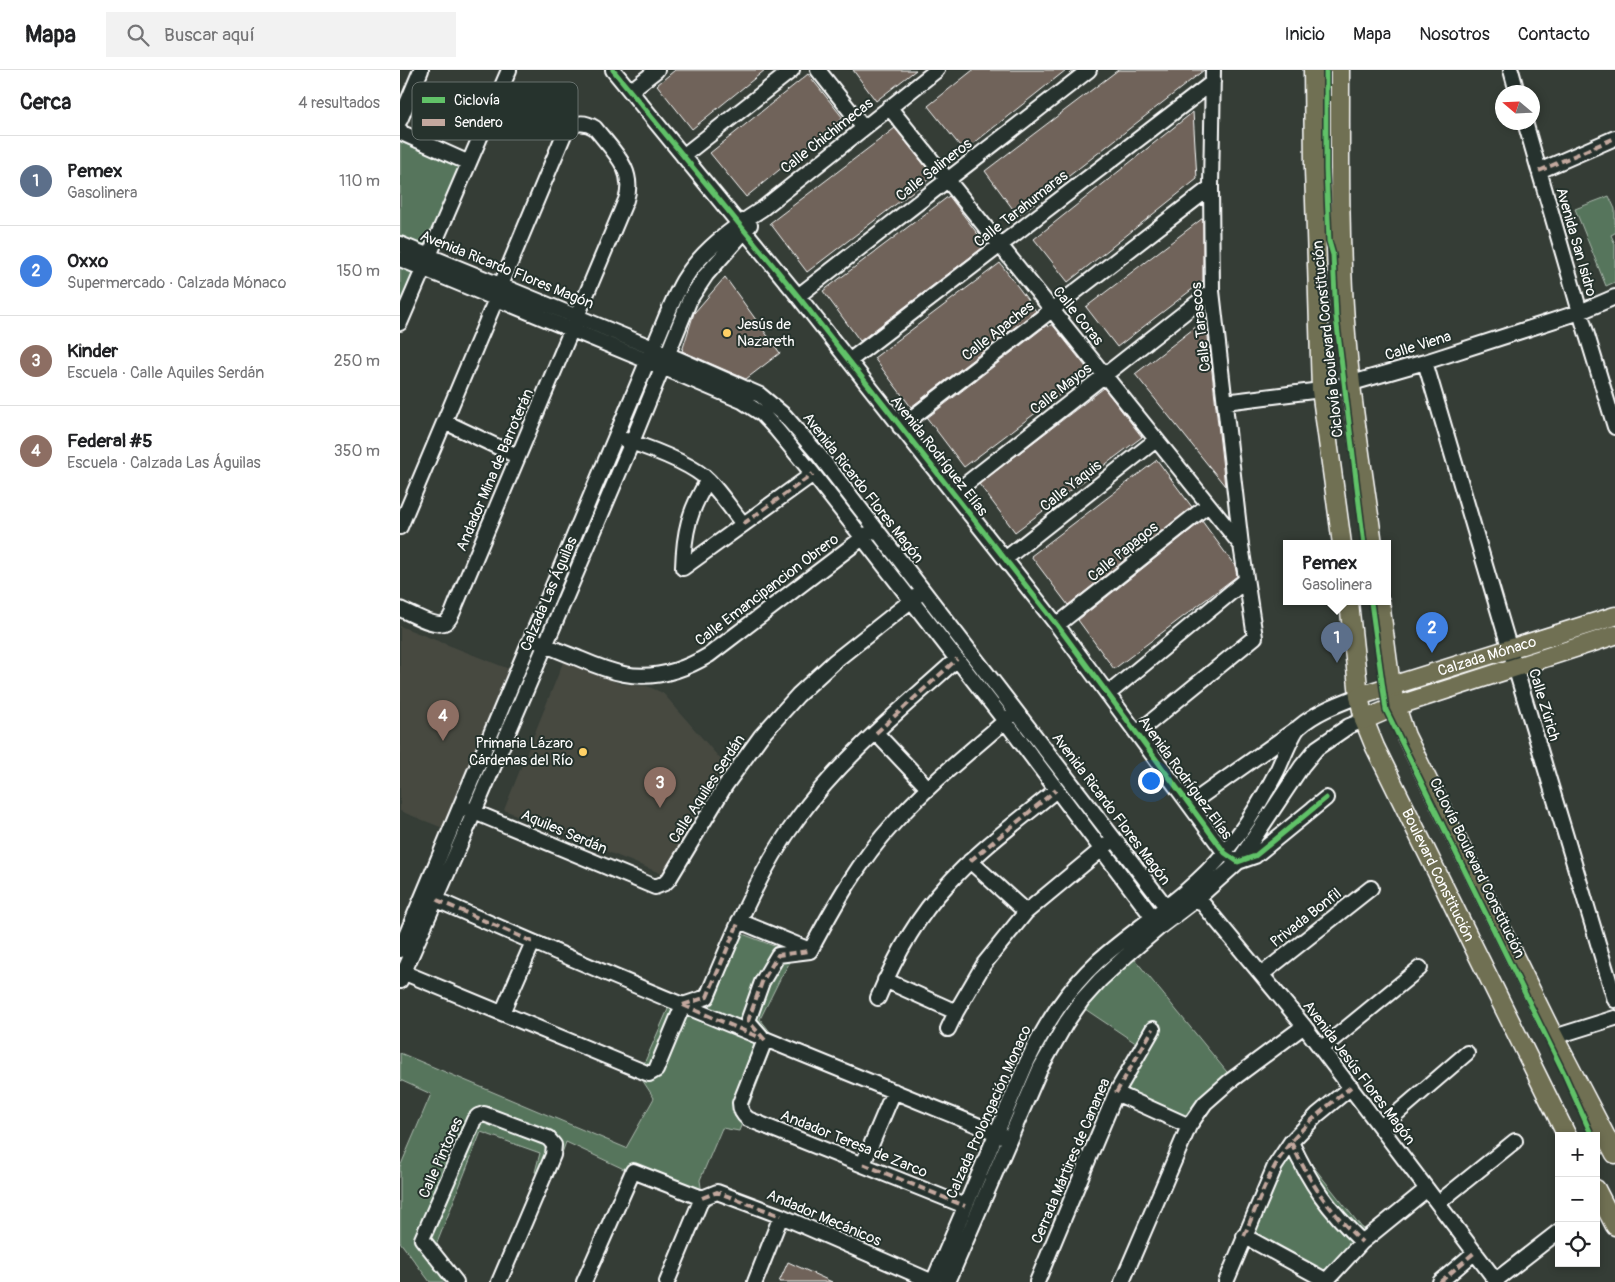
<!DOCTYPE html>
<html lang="es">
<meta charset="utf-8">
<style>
body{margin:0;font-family:Pangolin,sans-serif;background:#f2f2f2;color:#202124}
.controls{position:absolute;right:15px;bottom:15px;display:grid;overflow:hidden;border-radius:0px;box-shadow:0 2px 8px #0003}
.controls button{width:45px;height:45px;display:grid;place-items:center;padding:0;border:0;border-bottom:1px solid #e0e0e0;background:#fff;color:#202124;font:25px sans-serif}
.compass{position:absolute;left:1095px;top:15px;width:45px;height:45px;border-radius:50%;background:#fff;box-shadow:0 2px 8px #0003;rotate:289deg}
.you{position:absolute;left:750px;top:710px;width:18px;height:18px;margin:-12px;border:4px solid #fff;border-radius:50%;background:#1a73e8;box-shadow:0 0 0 8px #1a73e833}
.badge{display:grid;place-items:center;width:32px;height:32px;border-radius:50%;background:#0f766e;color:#fff;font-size:16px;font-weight:700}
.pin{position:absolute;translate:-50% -41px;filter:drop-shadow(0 1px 2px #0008)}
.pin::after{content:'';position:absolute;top:26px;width:18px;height:15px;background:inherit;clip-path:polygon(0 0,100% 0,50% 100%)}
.popup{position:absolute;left:883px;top:470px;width:108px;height:65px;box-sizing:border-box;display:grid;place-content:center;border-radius:0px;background:#fff;filter:drop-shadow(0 1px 4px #0005);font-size:16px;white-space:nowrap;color:#757577}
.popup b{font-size:19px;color:#202124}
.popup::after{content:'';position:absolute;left:50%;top:100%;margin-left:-10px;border:10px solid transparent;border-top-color:#fff}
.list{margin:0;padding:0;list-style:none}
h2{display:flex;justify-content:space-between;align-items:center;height:65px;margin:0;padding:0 20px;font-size:21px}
h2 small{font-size:16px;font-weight:400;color:#757577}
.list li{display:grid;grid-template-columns:32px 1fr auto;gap:15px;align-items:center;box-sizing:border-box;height:90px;padding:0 20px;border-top:1px solid #e0e0e0}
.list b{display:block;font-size:19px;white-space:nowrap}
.list p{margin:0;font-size:16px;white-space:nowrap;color:#757577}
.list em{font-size:16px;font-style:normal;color:#757577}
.icon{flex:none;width:28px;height:28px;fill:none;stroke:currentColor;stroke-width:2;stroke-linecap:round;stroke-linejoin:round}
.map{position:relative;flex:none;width:1215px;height:1212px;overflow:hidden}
header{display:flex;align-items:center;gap:30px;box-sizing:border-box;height:70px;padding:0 25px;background:#fff;border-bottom:1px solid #e0e0e0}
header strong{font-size:24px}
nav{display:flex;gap:28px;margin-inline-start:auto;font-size:18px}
.search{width:350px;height:45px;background:#f2f2f2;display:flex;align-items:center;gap:12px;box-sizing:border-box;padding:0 18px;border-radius:0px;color:#757577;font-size:19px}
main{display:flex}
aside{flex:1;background:#fff}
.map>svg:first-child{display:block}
.built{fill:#464941}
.green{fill:#57745c;stroke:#abbaae}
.building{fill:#6f645a;stroke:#fff}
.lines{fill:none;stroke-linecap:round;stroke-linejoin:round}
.minor-casing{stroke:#fff;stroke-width:18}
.major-casing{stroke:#fff;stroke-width:21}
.minor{stroke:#26332d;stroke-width:14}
.major{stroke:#706f52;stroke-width:18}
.quiet{stroke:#c3a89e;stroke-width:4;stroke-dasharray:8 4;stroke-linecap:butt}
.cycleway-casing{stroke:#26332d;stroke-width:8}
.cycleway{stroke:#61c268;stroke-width:5}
.poi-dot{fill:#ffd166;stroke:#26332d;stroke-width:2}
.labels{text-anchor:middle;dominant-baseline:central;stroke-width:4;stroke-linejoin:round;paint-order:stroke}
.street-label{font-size:15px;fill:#fff;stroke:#26332d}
.poi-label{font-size:15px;fill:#fff;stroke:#26332d;text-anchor:start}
.key{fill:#26332d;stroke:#67706c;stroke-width:1}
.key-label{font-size:14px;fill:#fff}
</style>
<header>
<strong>Mapa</strong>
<div class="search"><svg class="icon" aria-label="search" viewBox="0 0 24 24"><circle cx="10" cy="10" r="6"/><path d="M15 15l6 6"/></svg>Buscar aquí</div>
<nav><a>Inicio</a><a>Mapa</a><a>Nosotros</a><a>Contacto</a></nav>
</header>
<main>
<aside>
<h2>Cerca<small>4 resultados</small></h2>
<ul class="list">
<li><span class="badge" style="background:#5c6f8a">1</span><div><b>Pemex</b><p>Gasolinera</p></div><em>110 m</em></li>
<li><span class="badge" style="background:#3f7fe0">2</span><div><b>Oxxo</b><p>Supermercado · Calzada Mónaco</p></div><em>150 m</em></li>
<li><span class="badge" style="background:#8d6e63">3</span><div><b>Kinder</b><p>Escuela · Calle Aquiles Serdán</p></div><em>250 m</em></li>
<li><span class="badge" style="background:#8d6e63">4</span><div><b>Federal #5</b><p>Escuela · Calzada Las Águilas</p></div><em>350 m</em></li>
</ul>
</aside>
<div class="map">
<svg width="1215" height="1212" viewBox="0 0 1215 1212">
<rect width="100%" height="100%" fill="#353d36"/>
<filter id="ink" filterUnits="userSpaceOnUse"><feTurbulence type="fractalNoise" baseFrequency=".02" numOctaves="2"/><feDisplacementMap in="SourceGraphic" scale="10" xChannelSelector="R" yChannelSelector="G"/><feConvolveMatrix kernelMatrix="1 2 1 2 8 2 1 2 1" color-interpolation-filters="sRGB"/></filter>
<g filter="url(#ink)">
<!-- built -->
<path class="built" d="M0,556L114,601L48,760L0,741Z
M164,590L221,614L247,616L263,623L329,699L265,805L104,740Z"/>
<!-- green -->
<path class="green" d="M0,72L62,97L29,178L0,167Z
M1209,126L1215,139V163L1211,165L1215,174V212L1206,216L1175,139Z
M0,195L16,202L0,240Z
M332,860L395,884L381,907L360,949L375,968L339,1061L322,1058L300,1110L304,1139L227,1104L226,1100L166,1072L153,1108L135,1102L140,1083L81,1062L35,1178L45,1212H30L0,1172V1097L31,1024L0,1010V983L226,1078L254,1028L239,1005L269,937L306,923Z
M732,886L831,1007L785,1060L708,1027L740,976L682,937Z
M889,1066L967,1164L917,1212L839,1161Z"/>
<!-- building -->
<path class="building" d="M275,0H365L292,59L257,15Z
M453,0H516L476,31Z
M573,0H666L564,81L528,36Z
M718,0H804L618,146L585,101Z
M408,4L443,48L346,127L310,83Z
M793,42L797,109L668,212L634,169Z
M495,58L533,106L407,202L370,153Z
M549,126L586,175L460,271L423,221Z
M803,148V211L717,277L686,237Z
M600,193L636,241L511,337L474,288Z
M325,207L380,283L346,309L282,281L294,243Z
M806,249L825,416L735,304Z
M652,254L690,302L564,397L527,348L647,255L648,257Z
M704,318L742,367L615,462L579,414Z
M757,390L792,437L668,535L631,486Z
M802,451L835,496L837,506L714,599L678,550Z
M388,1192L432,1212H379Z"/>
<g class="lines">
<!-- minor casing -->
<g class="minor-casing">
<path id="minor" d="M213,0L398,226L605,489L657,555L825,783L838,792L855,786L926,728
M418,0L463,57
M1111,0L1117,22
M230,21L257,0
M489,37L841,475
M0,50L21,0
M1125,52L1180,242L1215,357
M0,60L2,63L69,93
M283,86L392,0
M1139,101L1215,68
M0,174L253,278L360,325L385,346L419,385L774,847
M0,189L262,297L342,331L362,344L376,359L413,404L605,651L760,857
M398,226L689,0
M0,253L109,0
M449,291L813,12
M1025,292L1110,580L1215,930
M825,332L921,320L945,315L1025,292L1180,242L1215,227
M45,352L117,386
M500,357L811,117
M225,370C249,378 292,393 309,411C321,424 332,440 343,454
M553,424L812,221
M0,457L96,229
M605,489L756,370
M283,498L413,404
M283,498C284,462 289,441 308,410
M0,539C10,543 37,559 46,552C51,549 54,539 56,534L226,130C236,100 213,81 195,58C184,51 174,52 165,62L101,215
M657,555L808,435
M137,571C151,578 165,583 180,589C194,595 209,601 224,604C254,610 284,600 309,585L469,463
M708,624L846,510
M476,663L528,718
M737,663L855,567L841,475L812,221L811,117L813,0
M790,734L896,659
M67,739L255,817L265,813L269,809L325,716L361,666L398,625L435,591L517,526
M570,791L626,842
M794,819L798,828L904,956L1097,1212
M37,830C224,913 414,989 604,1066
M339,851L410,880
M0,880L253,278C263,256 271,232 283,211C301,181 332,158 362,139L537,0
M410,881C434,836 459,791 494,753C530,713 572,680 612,645
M0,901L249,1004L256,1000L283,935
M862,904L971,818
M485,910L556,942
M0,911L69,754L232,372L290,229L306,205L350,155
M478,928C495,887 516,848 547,815C578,780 620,750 656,720
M283,935L307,927C333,865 358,802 398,748C442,687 502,639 557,589
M102,943L133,872
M548,959L556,942L584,894L626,842L708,774
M361,966L348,951L362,912L378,885L410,881
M1154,967L1215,948
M365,970L340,1033C340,1040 342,1044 348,1049L565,1136
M921,979L1020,898
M716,1023L789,1056
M981,1057L1067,983
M891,1072C911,1115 928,1139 962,1172
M463,1094L494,1021
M302,1128L317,1122L381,1146L533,1212
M1038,1133L1115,1071
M844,1166L925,1210
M1096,1210L1159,1161
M56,1212L22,1169L74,1050L78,1046L84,1044L148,1068L154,1075L153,1085L99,1212
M184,1212L233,1101L302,1128
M267,1212L302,1128
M355,1212L381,1146
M533,1212L627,992C646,953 666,921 698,891C740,854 788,826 824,783C845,758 862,730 877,701C882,691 893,662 899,657C916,642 938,634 959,626
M548,1212L640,999L666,953L682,930L700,910L726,886L760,857L798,828L838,792L902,696L917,678L949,656L964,650
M637,1212L716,1023L753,959
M722,1212L789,1056L805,1033L830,1011L904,956
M826,1212L875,1096L891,1072L917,1045L951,1017
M925,1212L962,1172L1027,1119
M1040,1212L1075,1182"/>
</g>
<!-- major casing -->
<g class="major-casing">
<g id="major">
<path d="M913,0L914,99L921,320L942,474"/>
<path d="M940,0C940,84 939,168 945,251C950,326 963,400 973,474"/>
<path id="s1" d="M949,532L959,626L964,650L975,677L1167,1066"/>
<path d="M980,532L991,616L996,636L1006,666L1154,967L1215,1084"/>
<path id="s2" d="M959,626L1215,546"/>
<path d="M964,650L996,636L1215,565"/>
<path d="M1196,1119L1215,1156"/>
</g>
</g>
<!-- minor -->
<use href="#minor" class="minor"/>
<!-- major -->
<use href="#major" class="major"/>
<!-- quiet -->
<path class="quiet" d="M1139,101L1215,68
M343,454L413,404
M476,663L557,589
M570,791L656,720
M37,830L133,872
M283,935L307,927L339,851
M283,935L361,968
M365,970L348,951L362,912L378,885L410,881
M716,1023L753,959
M891,1072C911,1115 928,1139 962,1172
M463,1094L565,1136
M302,1128L317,1122L381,1146
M844,1166C858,1134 869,1099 891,1072C908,1051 930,1034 951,1017
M1040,1212L1075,1182"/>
<!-- cycleway casing -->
<g class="cycleway-casing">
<path id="cycleway" d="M213,0L398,226L605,489L657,555L825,783L838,792L855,786L926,728
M926,0V99L929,171L933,185L936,247L964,474
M971,532L986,640L1163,1001L1192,1066"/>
</g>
<!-- cycleway -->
<use href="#cycleway" class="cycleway"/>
</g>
</g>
<!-- markers -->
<g class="poi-dot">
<circle cx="327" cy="263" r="5"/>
<circle cx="183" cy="682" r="5"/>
</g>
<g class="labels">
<!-- street labels -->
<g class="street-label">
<text transform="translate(427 66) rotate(-38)">Calle Chichimecas</text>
<text transform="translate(534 100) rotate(-38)">Calle Salineros</text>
<text transform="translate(621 139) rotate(-38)">Calle Tarahumaras</text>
<text transform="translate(1176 172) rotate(74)">Avenida San Isidro</text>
<text transform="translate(107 200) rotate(22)">Avenida Ricardo Flores Magón</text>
<text transform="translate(678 246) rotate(51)">Calle Coras</text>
<text transform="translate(801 257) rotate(-96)">Calle Tarascos</text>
<text transform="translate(598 261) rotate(-38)">Calle Apaches</text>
<text transform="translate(928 269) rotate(-96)">Ciclovía Boulevard Constitución</text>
<text transform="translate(1018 276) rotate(-17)">Calle Viena</text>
<text transform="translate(661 319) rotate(-38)">Calle Mayos</text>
<text transform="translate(539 386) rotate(52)">Avenida Rodríguez Elías</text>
<text transform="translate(95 400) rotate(-67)">Andador Mina de Barroterán</text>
<text transform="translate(671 416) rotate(-38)">Calle Yaquis</text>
<text transform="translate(463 418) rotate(52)">Avenida Ricardo Flores Magón</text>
<text transform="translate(723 482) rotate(-39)">Calle Papagos</text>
<text transform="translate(367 520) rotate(-37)">Calle Emancipancion Obrero</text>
<text transform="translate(149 524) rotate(-67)">Calzada Las Águilas</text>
<text stroke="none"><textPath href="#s2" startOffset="134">Calzada Mónaco</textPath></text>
<text transform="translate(1144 635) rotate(73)">Calle Zúrich</text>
<text transform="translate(785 708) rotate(54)">Avenida Rodríguez Elías</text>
<text transform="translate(307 719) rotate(-57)">Calle Aquiles Serdán</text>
<text transform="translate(711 739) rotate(53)">Avenida Ricardo Flores Magón</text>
<text transform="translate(164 762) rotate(23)">Aquiles Serdán</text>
<text transform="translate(1077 798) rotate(64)">Ciclovía Boulevard Constitución</text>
<text stroke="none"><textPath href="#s1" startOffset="291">Boulevard Constitución</textPath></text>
<text transform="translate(906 848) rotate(-38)">Privada Bonfil</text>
<text transform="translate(959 1003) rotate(53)">Avenida Jesús Flores Magón</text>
<text transform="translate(589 1042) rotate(-66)">Calzada Prolongación Monaco</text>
<text transform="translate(454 1074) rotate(22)">Andador Teresa de Zarco</text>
<text transform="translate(41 1088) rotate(-66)">Calle Pintores</text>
<text transform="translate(671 1091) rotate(-67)">Cerrada Mártires de Cananea</text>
<text transform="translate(424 1148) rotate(23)">Andador Mecánicos</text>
</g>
<!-- poi labels -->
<g class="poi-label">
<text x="337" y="254">Jesús de<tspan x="337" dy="17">Nazareth</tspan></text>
<text x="173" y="673" text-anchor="end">Primaria Lázaro<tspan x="173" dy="17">Cárdenas del Río</tspan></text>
</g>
</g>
<!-- legend -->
<rect x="12" y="12" width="166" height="58" rx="8" class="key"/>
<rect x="22" y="27" width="23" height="6" fill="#61c268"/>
<rect x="22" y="49" width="23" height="7" fill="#c3a89e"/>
<g class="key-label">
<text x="54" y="35">Ciclovía</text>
<text x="54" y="57">Sendero</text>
</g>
</svg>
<div class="controls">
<button>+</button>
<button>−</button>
<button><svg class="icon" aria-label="locate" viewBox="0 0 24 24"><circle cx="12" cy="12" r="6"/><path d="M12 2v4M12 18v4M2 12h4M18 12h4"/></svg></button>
</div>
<svg class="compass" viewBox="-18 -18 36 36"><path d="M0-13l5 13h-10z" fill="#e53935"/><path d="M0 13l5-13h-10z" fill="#757577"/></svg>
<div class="you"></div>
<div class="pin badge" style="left:937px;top:593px;background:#5c6f8a">1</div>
<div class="popup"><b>Pemex</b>Gasolinera</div>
<div class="pin badge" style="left:1032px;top:583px;background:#3f7fe0">2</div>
<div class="pin badge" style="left:260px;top:738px;background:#8d6e63">3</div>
<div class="pin badge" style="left:43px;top:671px;background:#8d6e63">4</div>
</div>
</main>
